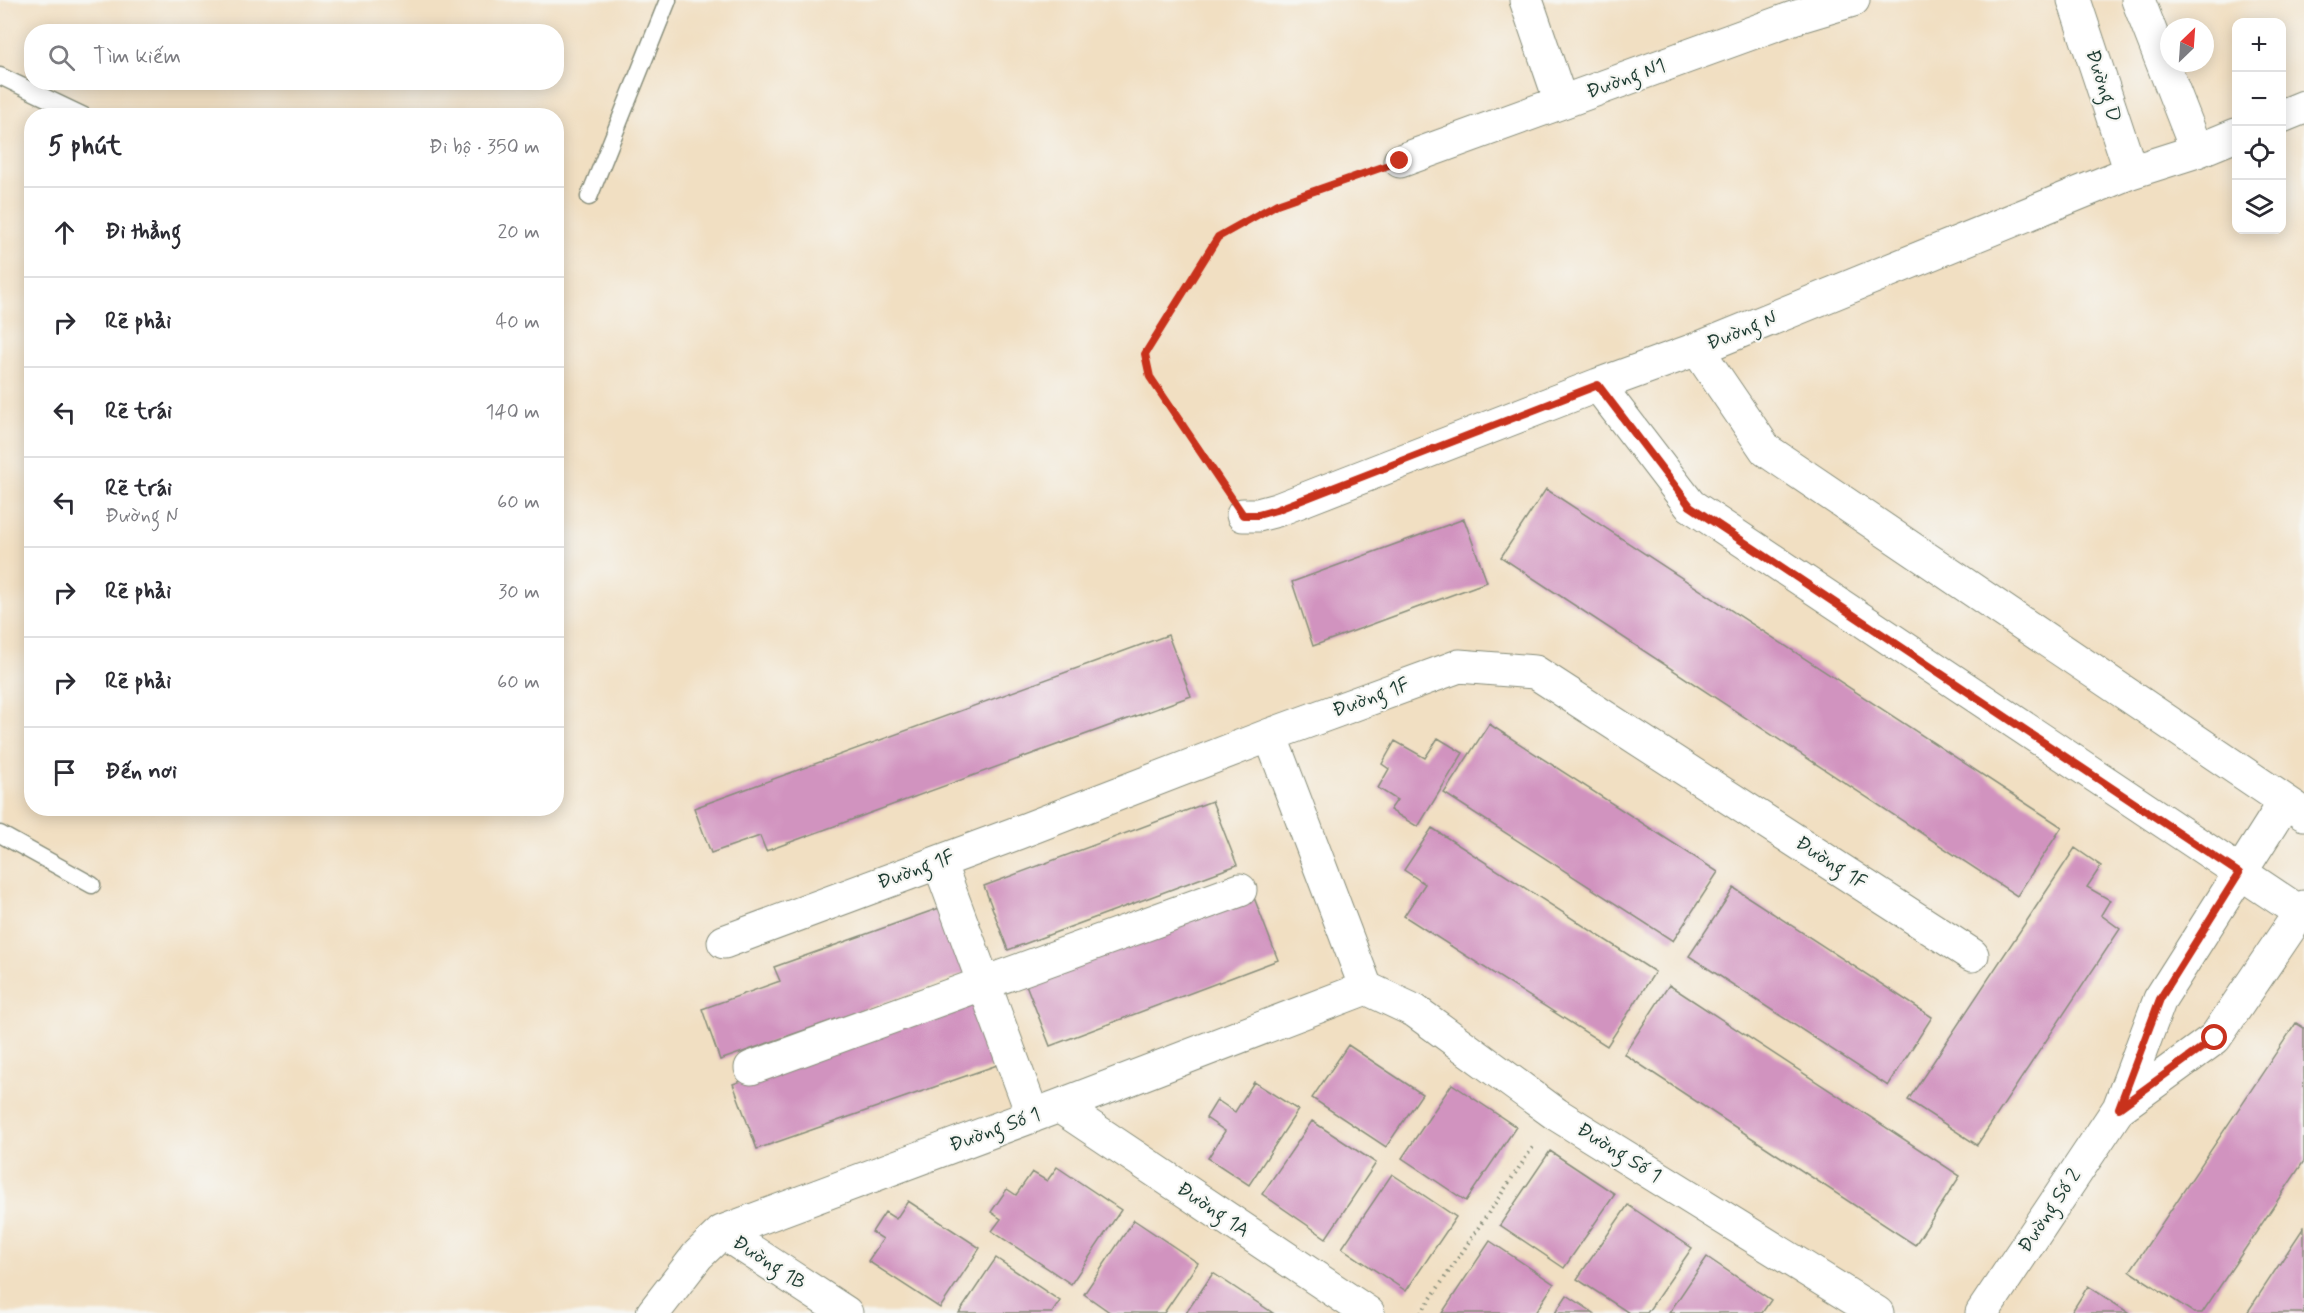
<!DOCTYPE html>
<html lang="vi">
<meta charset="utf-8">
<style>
body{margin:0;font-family:Mynerve,sans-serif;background:#f2f2f3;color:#2b2b33}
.controls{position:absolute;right:18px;top:18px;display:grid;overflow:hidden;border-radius:12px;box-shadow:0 3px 15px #0003}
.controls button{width:54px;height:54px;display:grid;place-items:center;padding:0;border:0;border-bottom:2px solid #e1e1e2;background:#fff;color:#2b2b33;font:30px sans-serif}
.compass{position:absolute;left:2160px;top:18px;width:54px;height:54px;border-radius:50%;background:#fff;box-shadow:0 3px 15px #0003;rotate:25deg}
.stop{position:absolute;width:18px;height:18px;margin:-14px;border:4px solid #c8321e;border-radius:50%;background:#fff}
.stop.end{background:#c8321e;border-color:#fff;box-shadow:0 2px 6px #0008}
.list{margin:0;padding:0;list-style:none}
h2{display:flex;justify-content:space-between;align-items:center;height:78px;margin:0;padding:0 24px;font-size:26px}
h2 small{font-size:20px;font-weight:400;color:#7c7c81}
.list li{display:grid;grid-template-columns:39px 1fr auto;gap:18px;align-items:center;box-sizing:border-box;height:90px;padding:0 24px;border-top:2px solid #e1e1e2}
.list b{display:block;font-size:22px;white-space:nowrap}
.list p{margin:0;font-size:20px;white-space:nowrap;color:#7c7c81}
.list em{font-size:20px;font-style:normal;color:#7c7c81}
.icon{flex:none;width:33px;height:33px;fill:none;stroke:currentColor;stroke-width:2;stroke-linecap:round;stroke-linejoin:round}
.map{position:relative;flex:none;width:2304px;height:1313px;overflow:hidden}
.search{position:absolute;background:#fff;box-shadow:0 3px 15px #0003;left:24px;top:24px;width:540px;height:66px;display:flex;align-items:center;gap:15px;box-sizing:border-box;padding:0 21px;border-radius:24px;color:#7c7c81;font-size:22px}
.panel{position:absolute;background:#fff;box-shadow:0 3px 15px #0003;left:24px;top:108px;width:540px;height:708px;border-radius:24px}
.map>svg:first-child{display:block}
.building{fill:#d193bf}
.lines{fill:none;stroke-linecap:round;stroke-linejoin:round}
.lane-casing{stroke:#888e7b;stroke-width:19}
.street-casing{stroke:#888e7b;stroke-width:35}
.path{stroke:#888e7b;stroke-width:4;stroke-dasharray:1.5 4.5;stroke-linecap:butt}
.lane{stroke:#fff;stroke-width:16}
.street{stroke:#fff;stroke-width:33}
.route{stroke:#c8321e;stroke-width:8}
.labels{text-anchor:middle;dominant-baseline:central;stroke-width:4.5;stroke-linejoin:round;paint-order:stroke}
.street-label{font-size:20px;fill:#1f3d34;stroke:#f6f6f2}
</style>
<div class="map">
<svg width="2304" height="1313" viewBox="0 0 2304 1313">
<rect width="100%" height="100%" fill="#f6f6f2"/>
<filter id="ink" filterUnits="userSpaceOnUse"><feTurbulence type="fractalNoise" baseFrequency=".0167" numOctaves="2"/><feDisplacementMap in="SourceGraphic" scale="12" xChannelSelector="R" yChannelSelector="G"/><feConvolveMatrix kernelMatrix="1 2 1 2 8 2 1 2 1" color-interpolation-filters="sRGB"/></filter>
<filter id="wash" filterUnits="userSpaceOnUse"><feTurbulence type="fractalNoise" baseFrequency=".008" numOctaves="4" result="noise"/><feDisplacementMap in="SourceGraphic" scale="24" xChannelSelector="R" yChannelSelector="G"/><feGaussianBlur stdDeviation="1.35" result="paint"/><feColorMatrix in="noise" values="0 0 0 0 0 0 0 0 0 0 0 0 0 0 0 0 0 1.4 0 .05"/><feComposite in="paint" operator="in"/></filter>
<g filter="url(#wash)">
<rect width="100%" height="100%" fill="#f1dfc2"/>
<g id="blocks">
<!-- building -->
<path class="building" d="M1546,489L2062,827L2017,896L1501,557Z
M1464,519L1487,582L1313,646L1292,582Z
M1168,635L1191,696L766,851L760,836L711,853L694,808Z
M1489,724L1718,872L1673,941L1444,793Z
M1438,738L1463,753L1418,827L1390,810L1397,800L1378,788L1389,769L1382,764L1395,741L1425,758Z
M1212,801L1237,865L1008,950L984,886Z
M1432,828L1655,972L1607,1046L1404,916L1425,884L1404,870Z
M2075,848L2101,866L2087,887L2110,900L2101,915L2120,929L1977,1145L1908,1100Z
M1734,888L1932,1017L1888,1086L1689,956Z
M1253,895L1278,960L1050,1046L1025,982Z
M945,906L969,972L720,1060L702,1009L780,981L774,967Z
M1669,985L1960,1176L1915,1245L1624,1054Z
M980,998L1003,1063L757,1149L733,1084Z
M2296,1023L2304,1028V1161L2202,1313H2194L2130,1271Z
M1348,1045L1422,1094L1386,1147L1312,1098Z
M1254,1082L1298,1110L1249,1185L1208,1158L1225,1131L1206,1118L1217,1100L1235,1112Z
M1452,1084L1516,1127L1466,1201L1402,1158Z
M1312,1121L1376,1163L1326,1238L1262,1194Z
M1550,1151L1615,1194L1564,1268L1500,1225Z
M1057,1167L1121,1210L1071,1284L992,1231L1001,1219L991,1212L1007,1189L1016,1195L1032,1172L1047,1181Z
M1392,1174L1456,1217L1406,1291L1342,1248Z
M908,1201L980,1248L940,1308L868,1261L883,1239L872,1232L885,1212L896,1219Z
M1628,1205L1692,1248L1647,1313H1629L1577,1279Z
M1134,1220L1198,1263L1164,1313H1111L1084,1294Z
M2304,1227V1313H2247Z
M1490,1241L1554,1284L1535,1313H1442Z
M1707,1257L1771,1300L1762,1313H1669Z
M996,1258L1060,1301L1052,1313H959Z
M1213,1273L1273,1313H1186Z
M2088,1286L2129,1313H2071Z
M1567,1295L1594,1313H1555Z"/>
</g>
</g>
<g filter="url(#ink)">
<use href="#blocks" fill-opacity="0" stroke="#888e7b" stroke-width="1.5"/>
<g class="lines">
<!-- lane casing -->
<g class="lane-casing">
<path id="lane" d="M0,76L84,116
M589,197L668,0
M0,834L92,885"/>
</g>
<!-- street casing -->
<g class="street-casing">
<path id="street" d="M1526,0L1561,102
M2074,0L2131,172
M2138,0L2197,151
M2282,116L2304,107
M1400,161L1793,18L1853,0
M1697,349L1766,450L2304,814
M1598,385L1690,505L2304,915
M1243,515H1258L1277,510L1598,385L1697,349L2131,172L2197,151L2236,135
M1270,735L1366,988L1415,1011L1556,1114L1877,1313
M2285,802L2160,999L2119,1108L2215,1038L2304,907
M939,862L1033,1116
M724,942L1017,833L1270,735L1459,666L1535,672L1972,955
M751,1068L1240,890
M1059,1106L1368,1313
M722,1232L846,1313
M653,1313L698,1255L722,1232L1059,1106L1366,988
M1982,1313L2119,1108"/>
</g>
<!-- path -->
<path class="path" d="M1224,486L1150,377L1145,354L1218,237L1277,204L1366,173
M1421,1313L1535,1144"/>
<!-- lane -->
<use href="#lane" class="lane"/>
<!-- street -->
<use href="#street" class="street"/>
</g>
</g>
<g class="lines" filter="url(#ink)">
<!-- route -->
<path class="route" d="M1400,161L1277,204L1218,237L1145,354L1150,377L1243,515H1258L1276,510L1598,385L1690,506L2239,873L2160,999L2119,1108L2215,1038"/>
</g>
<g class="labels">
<!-- street labels -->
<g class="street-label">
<text transform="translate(1626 79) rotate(-20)">Đường N1</text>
<text transform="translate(2103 86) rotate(72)">Đường D</text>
<text transform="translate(1742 331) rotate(-22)">Đường N</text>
<text transform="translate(1371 698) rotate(-20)">Đường 1F</text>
<text transform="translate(1831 863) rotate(33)">Đường 1F</text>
<text transform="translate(916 870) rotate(-20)">Đường 1F</text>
<text transform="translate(995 1130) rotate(-20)">Đường Số 1</text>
<text transform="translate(1619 1153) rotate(32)">Đường Số 1</text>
<text transform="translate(1213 1210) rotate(34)">Đường 1A</text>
<text transform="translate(2050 1211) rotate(-56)">Đường Số 2</text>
<text transform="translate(769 1263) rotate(33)">Đường 1B</text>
</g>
</g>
</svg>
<div class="controls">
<button>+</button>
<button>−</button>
<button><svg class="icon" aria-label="locate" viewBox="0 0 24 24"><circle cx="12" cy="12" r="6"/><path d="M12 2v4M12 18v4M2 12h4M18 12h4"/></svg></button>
<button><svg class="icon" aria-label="layers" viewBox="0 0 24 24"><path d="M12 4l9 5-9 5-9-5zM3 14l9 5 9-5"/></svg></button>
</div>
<svg class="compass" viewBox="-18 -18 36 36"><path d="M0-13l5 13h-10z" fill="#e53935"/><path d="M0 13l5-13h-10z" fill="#7c7c81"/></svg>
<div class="stop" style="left:2215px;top:1038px"></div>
<div class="stop end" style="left:1400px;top:161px"></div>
<div class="search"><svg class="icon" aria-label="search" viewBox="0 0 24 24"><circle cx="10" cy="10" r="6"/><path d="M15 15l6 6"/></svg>Tìm kiếm</div>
<section class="panel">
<h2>5 phút<small>Đi bộ · 350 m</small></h2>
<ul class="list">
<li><svg class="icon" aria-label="ahead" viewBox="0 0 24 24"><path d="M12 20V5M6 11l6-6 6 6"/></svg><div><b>Đi thẳng</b></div><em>20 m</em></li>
<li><svg class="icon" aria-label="right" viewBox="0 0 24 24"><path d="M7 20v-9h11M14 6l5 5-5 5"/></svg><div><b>Rẽ phải</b></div><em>40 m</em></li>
<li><svg class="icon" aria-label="left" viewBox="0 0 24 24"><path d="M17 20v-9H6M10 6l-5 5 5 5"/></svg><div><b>Rẽ trái</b></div><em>140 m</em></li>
<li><svg class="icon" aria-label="left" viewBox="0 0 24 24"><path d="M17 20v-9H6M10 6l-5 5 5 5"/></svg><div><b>Rẽ trái</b><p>Đường N</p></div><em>60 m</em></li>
<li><svg class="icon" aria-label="right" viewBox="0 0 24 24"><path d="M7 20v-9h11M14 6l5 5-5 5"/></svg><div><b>Rẽ phải</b></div><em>30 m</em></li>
<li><svg class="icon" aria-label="right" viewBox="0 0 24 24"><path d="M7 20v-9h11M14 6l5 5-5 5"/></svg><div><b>Rẽ phải</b></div><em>60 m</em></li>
<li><svg class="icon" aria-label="arrive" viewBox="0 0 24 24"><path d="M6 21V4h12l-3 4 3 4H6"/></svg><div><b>Đến nơi</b></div></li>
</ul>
</section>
</div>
